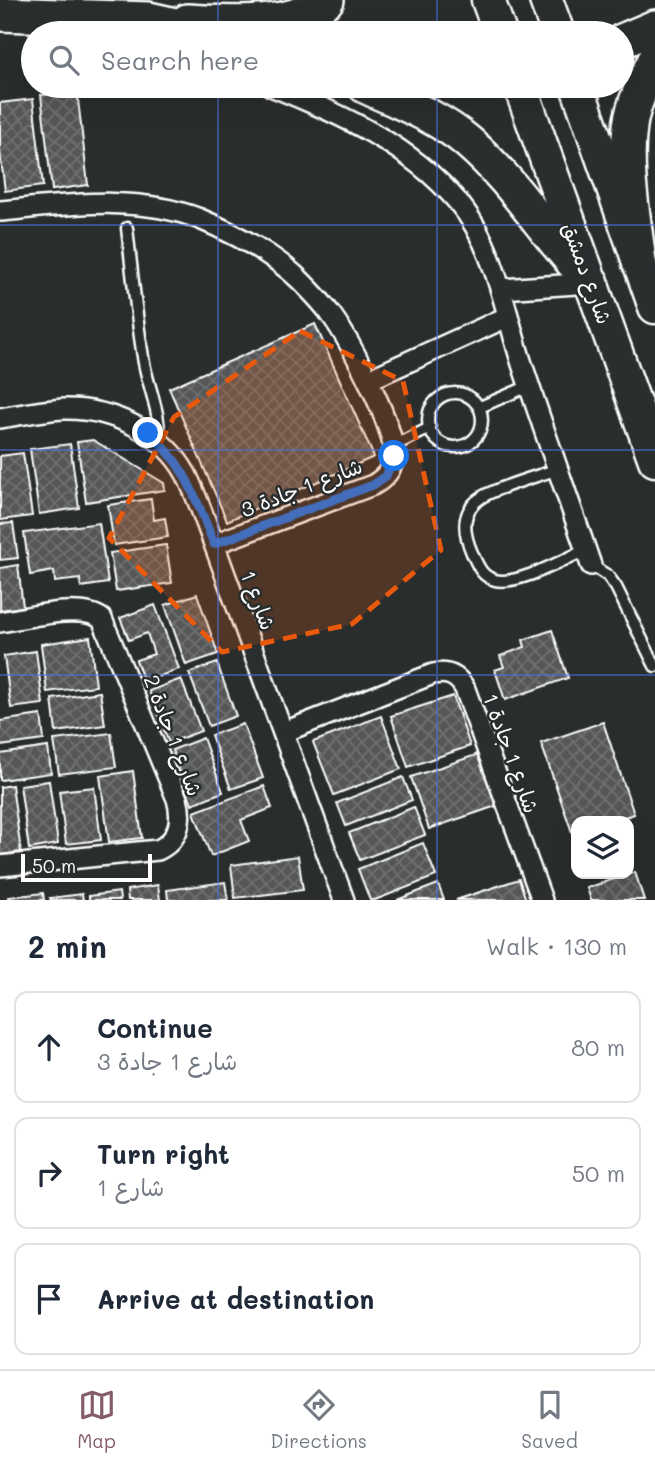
<!DOCTYPE html>
<meta charset="utf-8">
<style>
body{margin:0;font-family:Mali,"Playpen Sans Arabic",sans-serif;background:#f6f6f7;color:#1f2937}
.controls{position:absolute;right:21px;bottom:21px;display:grid;overflow:hidden;border-radius:14px;box-shadow:0 7px 28px #0002}
.controls button{width:63px;height:63px;display:grid;place-items:center;padding:0;border:0;border-bottom:2px solid #e0e1e3;background:#fff;color:#1f2937;font:35px sans-serif}
.scale{position:absolute;left:21px;bottom:18px;width:131px;box-sizing:border-box;padding-left:7px;border:4px solid #fff;border-top:0;font-size:19px;line-height:24px;white-space:nowrap;color:#fff;-webkit-text-stroke:5px #2a2d2e;paint-order:stroke}
.stop{position:absolute;width:21px;height:21px;margin:-16px;border:5px solid #1a73e8;border-radius:50%;background:#fff}
.stop.end{background:#1a73e8;border-color:#fff;box-shadow:0 2px 7px #0008}
.list{margin:0;padding:0;list-style:none}
h2{display:flex;justify-content:space-between;align-items:center;height:91px;margin:0;padding:0 28px;font-size:30px}
h2 small{font-size:23px;font-weight:400;color:#747a83}
.list li{display:grid;grid-template-columns:46px 1fr auto;gap:21px;align-items:center;box-sizing:border-box;height:112px;margin:0 14px 14px;padding:0 14px;border:2px solid #e0e1e3;border-radius:14px}
.list b{display:block;font-size:26px;white-space:nowrap}
.list p{margin:0;font-size:23px;white-space:nowrap;color:#747a83}
.list em{font-size:23px;font-style:normal;color:#747a83}
.icon{flex:none;width:38px;height:38px;fill:none;stroke:currentColor;stroke-width:2;stroke-linecap:round;stroke-linejoin:round}
.map{position:relative;flex:none;width:655px;height:900px;overflow:hidden}
.search{position:absolute;background:#fff;box-shadow:0 7px 28px #0002;left:21px;right:21px;top:21px;height:77px;display:flex;align-items:center;gap:18px;box-sizing:border-box;padding:0 24px;border-radius:38px;color:#747a83;font-size:26px}
.sheet{height:469px;background:#fff}
nav{display:flex;justify-content:space-around;align-items:center;box-sizing:border-box;height:98px;border-top:2px solid #e0e1e3;background:#fff;font-size:19px;color:#747a83}
nav a{display:grid;justify-items:center;gap:4px}
nav .on{color:#845c67}
.map>svg:first-child{display:block}
.building{fill:url(#building-cross-hatch);stroke:#fff;stroke-width:2}
.lines{fill:none;stroke-linecap:round;stroke-linejoin:round}
.service-casing{stroke:#fff;stroke-width:15}
.minor-casing{stroke:#fff;stroke-width:24}
.primary-casing{stroke:#fff;stroke-width:37}
.trunk-casing{stroke:#fff;stroke-width:38}
.service{stroke:#2a2d2e;stroke-width:10}
.minor{stroke:#2a2d2e;stroke-width:19}
.primary{stroke:#2a2d2e;stroke-width:32}
.trunk{stroke:#2a2d2e;stroke-width:33}
.route{stroke:#1a73e8;stroke-width:9}
.marked{fill:#e8590c;fill-opacity:0.2;stroke:#e8590c;stroke-width:5;stroke-dasharray:14 9;stroke-linejoin:round}
.grid{fill:none;stroke:#4a71e0;stroke-width:2;stroke-opacity:0.55}
.labels{text-anchor:middle;dominant-baseline:central;stroke-width:5;stroke-linejoin:round;paint-order:stroke}
.street-label{font-size:21px;fill:#fff;stroke:#2a2d2e}
</style>
<div class="map">
<svg width="655" height="900" viewBox="0 0 655 900">
<defs>
<pattern id="building-cross-hatch" width="8" height="8" patternUnits="userSpaceOnUse" patternTransform="scale(1.75)"><rect width="8" height="8" fill="#555758"/><path d="M0 0l8 8M0 8l8-8" fill="none" stroke="#6e7071"/></pattern>
</defs>
<rect width="100%" height="100%" fill="#2a2d2e"/>
<filter id="ink" filterUnits="userSpaceOnUse"><feTurbulence type="fractalNoise" baseFrequency=".0143" numOctaves="2"/><feDisplacementMap in="SourceGraphic" scale="14" xChannelSelector="R" yChannelSelector="G"/><feConvolveMatrix kernelMatrix="1 2 1 2 8 2 1 2 1" color-interpolation-filters="sRGB"/></filter>
<g filter="url(#ink)">
<!-- building -->
<path class="building" d="M77,91L88,185L52,190L41,95Z
M33,99L43,186L5,191L0,152V103Z
M315,324L374,457L227,521L169,388Z
M93,440L164,483L165,490L86,502L77,442Z
M70,444L79,508L39,514L30,449Z
M23,453L32,516L0,520V456Z
M151,499L154,520L165,518L168,537L114,545L108,505Z
M13,523L18,558L0,560V524Z
M99,523L108,583L81,587L80,579L55,582L54,571L30,575L24,533Z
M166,545L172,583L116,591L110,553Z
M18,565L23,607L0,610V568Z
M197,594L218,654L186,665L165,605Z
M155,605L179,669L144,682L136,660L154,654L147,633L129,640L120,618Z
M552,630L568,678L505,700L495,670L504,667L500,656L525,647L523,640Z
M90,637L96,686L47,692L41,644Z
M36,651L43,704L11,708L4,656Z
M217,663L236,716L209,726L189,673Z
M181,679L201,731L169,743L149,691Z
M100,692L105,725L56,732L52,699Z
M453,696L470,746L408,767L391,716Z
M41,715L44,740L0,746V721Z
M381,716L401,769L334,795L313,742Z
M603,722L634,814L613,821H576V833L573,835L541,743Z
M243,724L263,778L231,789L211,735Z
M111,733L116,767L59,774L54,740Z
M203,738L223,792L192,804L172,750Z
M48,747L51,773L0,780V754Z
M479,754L496,806L429,829L411,777Z
M133,771L142,838L109,842L100,776Z
M403,777L412,800L346,826L337,803Z
M49,781L58,844L29,849L20,785Z
M12,785L21,852L0,855V787Z
M264,786L272,808L241,820L249,841L211,856L194,812Z
M94,787L101,840L66,844L59,791Z
M414,807L425,835L360,860L349,833Z
M423,843L436,876L375,900H370L358,869Z
M298,856L303,890L235,898L231,865Z
M635,872L644,900H591L587,888Z
M519,879L526,900H456Z
M225,882L228,900H168L167,890Z
M438,884L444,900H397Z
M158,885L160,900H128L127,890Z
M119,892L120,900H89V896Z
M43,893L44,900H10L9,897Z
M82,894L83,900H51L50,898Z"/>
<g class="lines">
<!-- service casing -->
<g class="service-casing">
<path id="service" d="M127,228C132,271 136,314 143,357C146,382 163,417 158,441
M428 420a27 27 0 1 1 54 0a27 27 0 1 1-54 0Z
M480,407L529,386
M393,446L430,428
M558,469C538,476 498,487 482,497C460,511 463,532 472,553C478,566 481,576 495,580C517,586 565,559 586,550
M591,565L608,576L616,587L655,666"/>
</g>
<!-- minor casing -->
<g class="minor-casing">
<path id="minor" d="M271,86C339,113 410,145 458,202C495,245 505,312 522,364C544,431 568,498 591,565
M0,211C65,205 138,194 200,219C236,234 272,253 300,280C311,291 323,303 332,316C350,341 395,427 394,456C393,469 384,479 373,485L214,544
M501,289L592,283
M368,380L507,317
M0,418C21,415 43,410 64,409C111,408 163,432 186,474C197,496 205,521 214,544L344,900
M0,622C26,618 81,603 102,619L177,799C183,820 179,840 158,850L0,866
M284,732L433,674C448,671 458,676 465,689L542,900"/>
</g>
<!-- primary casing -->
<g class="primary-casing">
<path id="primary" d="M488,0L500,33
M546,0L558,33
M520,86L655,460
M577,86L655,307"/>
</g>
<!-- trunk casing -->
<g class="trunk-casing">
<path id="trunk" d="M0,14L149,19L211,33
M187,21C232,23 289,29 327,0
M622,41L655,27
M365,86C399,102 439,117 468,142C516,183 548,239 592,283
M639,262C634,217 624,171 630,126C633,103 645,80 655,60"/>
</g>
<!-- service -->
<use href="#service" class="service"/>
<!-- minor -->
<use href="#minor" class="minor"/>
<!-- primary -->
<use href="#primary" class="primary"/>
<!-- trunk -->
<use href="#trunk" class="trunk"/>
</g>
</g>
<g class="lines" filter="url(#ink)">
<!-- route -->
<path class="route" d="M148,433C185,461 197,502 214,544L373,485L386,476L394,456"/>
</g>
<!-- marked area -->
<path class="marked" d="M300,331L403,381L441,550L352,624L222,652L109,538L174,417Z"/>
<!-- grid -->
<path class="grid" d="M218,0V33M437,0V33M218,86V900M437,86V900M0,225H655M0,450H655M0,675H655"/>
<g class="labels">
<!-- street labels -->
<g class="street-label">
<text transform="translate(588 273) rotate(70)">شارع دمشق</text>
<text transform="translate(301 487) rotate(-21)">شارع 1 جادة 3</text>
<text transform="translate(259 600) rotate(69)">شارع 1</text>
<text transform="translate(174 735) rotate(69)">شارع 1 جادة 2</text>
<text transform="translate(512 753) rotate(70)">شارع 1 جادة 1</text>
</g>
</g>
</svg>
<div class="controls">
<button><svg class="icon" aria-label="layers" viewBox="0 0 24 24"><path d="M12 4l9 5-9 5-9-5zM3 14l9 5 9-5"/></svg></button>
</div>
<div class="scale">50 m</div>
<div class="stop" style="left:394px;top:456px"></div>
<div class="stop end" style="left:148px;top:433px"></div>
<div class="search"><svg class="icon" aria-label="search" viewBox="0 0 24 24"><circle cx="10" cy="10" r="6"/><path d="M15 15l6 6"/></svg>Search here</div>
</div>
<section class="sheet">
<h2>2 min<small>Walk · 130 m</small></h2>
<ul class="list">
<li><svg class="icon" aria-label="ahead" viewBox="0 0 24 24"><path d="M12 20V5M6 11l6-6 6 6"/></svg><div><b>Continue</b><p>شارع 1 جادة 3</p></div><em>80 m</em></li>
<li><svg class="icon" aria-label="right" viewBox="0 0 24 24"><path d="M7 20v-9h11M14 6l5 5-5 5"/></svg><div><b>Turn right</b><p>شارع 1</p></div><em>50 m</em></li>
<li><svg class="icon" aria-label="arrive" viewBox="0 0 24 24"><path d="M6 21V4h12l-3 4 3 4H6"/></svg><div><b>Arrive at destination</b></div></li>
</ul>
</section>
<nav>
<a class="on"><svg class="icon" aria-label="map" viewBox="0 0 24 24"><path d="M3 6l6-2 6 2 6-2v14l-6 2-6-2-6 2zM9 4v14M15 6v14"/></svg>Map</a>
<a><svg class="icon" aria-label="directions" viewBox="0 0 24 24"><path d="M12 3l9 9-9 9-9-9zM9 14v-3h6M13 9l2 2-2 2"/></svg>Directions</a>
<a><svg class="icon" aria-label="saved" viewBox="0 0 24 24"><path d="M7 4h10v16l-5-4-5 4z"/></svg>Saved</a>
</nav>
